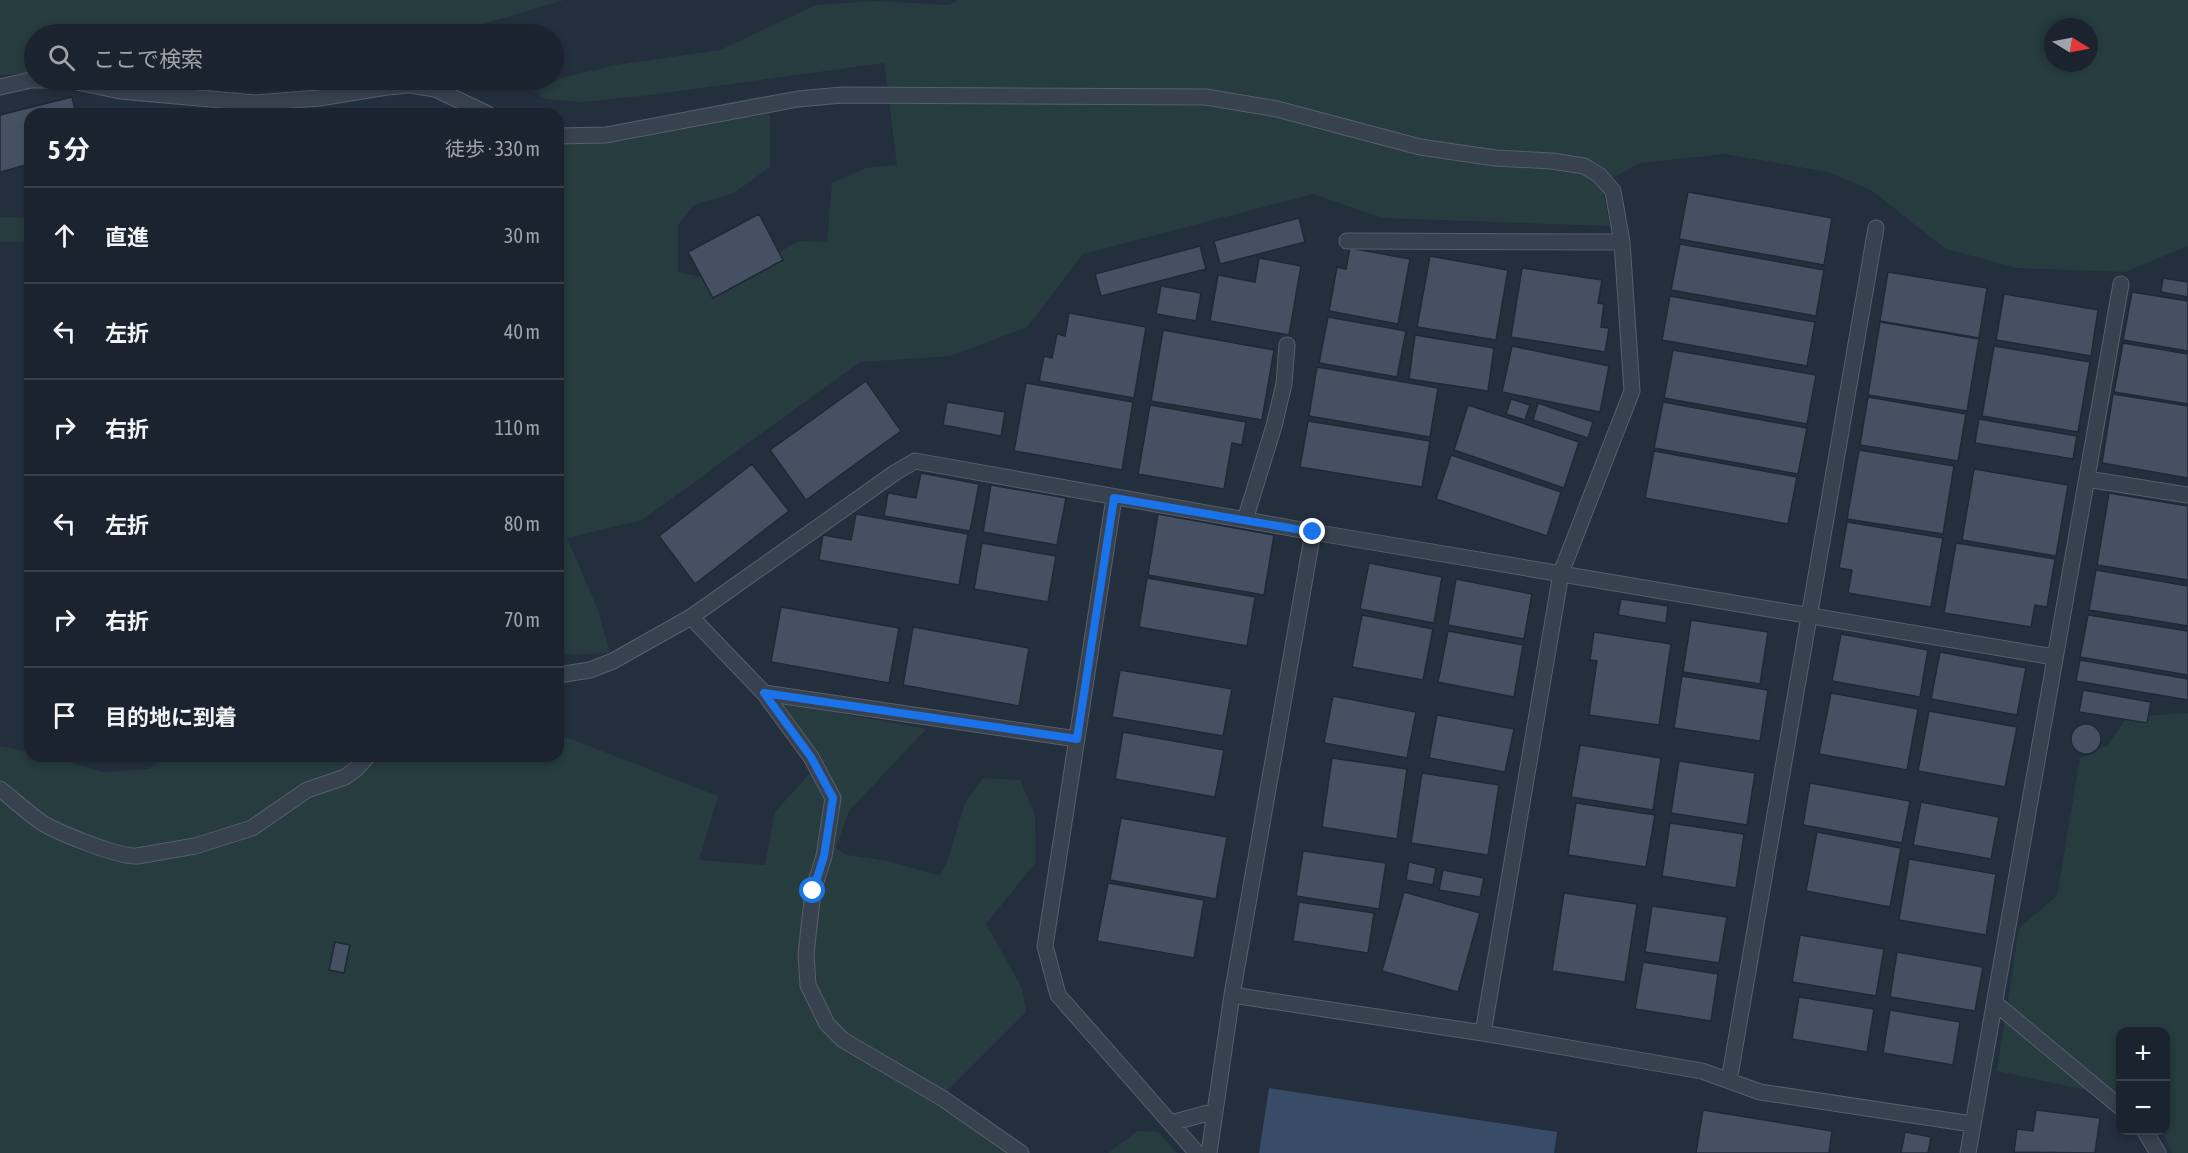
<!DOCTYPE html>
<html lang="ja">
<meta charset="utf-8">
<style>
body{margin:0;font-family:"Asap Condensed","Noto Sans JP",sans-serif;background:#242b36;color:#f1f3f6}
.controls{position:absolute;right:18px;bottom:18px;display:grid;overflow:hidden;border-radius:12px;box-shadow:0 3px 9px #0003}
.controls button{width:54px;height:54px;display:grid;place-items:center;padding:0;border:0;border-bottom:2px solid #39404a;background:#1b232e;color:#f1f3f6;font:30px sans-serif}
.compass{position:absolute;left:2044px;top:18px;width:54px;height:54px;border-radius:50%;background:#1b232e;box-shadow:0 3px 9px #0003;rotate:100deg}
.stop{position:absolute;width:18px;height:18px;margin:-14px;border:4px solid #1a73e8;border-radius:50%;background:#fff}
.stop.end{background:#1a73e8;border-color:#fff;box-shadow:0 2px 6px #0008}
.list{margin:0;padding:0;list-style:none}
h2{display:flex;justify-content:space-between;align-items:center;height:78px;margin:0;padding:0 24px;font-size:26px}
h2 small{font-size:20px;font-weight:400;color:#a0a4aa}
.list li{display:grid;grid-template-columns:39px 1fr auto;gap:18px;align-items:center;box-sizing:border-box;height:96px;padding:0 24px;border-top:2px solid #39404a}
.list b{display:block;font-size:22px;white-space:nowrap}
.list em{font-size:20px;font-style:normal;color:#a0a4aa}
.icon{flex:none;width:33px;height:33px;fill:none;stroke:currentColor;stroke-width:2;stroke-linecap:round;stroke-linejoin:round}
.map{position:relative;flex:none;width:2188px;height:1153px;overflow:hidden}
.search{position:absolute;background:#1b232e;box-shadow:0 3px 9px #0003;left:24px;top:24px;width:540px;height:66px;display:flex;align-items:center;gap:15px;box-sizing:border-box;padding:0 21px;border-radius:33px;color:#a0a4aa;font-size:22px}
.panel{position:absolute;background:#1b232e;box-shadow:0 3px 9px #0003;left:24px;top:108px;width:540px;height:654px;border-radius:18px}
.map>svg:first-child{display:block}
.green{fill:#263c3f;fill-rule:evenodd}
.water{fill:#394c67}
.building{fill:#455162;stroke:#1f2835;stroke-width:1.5}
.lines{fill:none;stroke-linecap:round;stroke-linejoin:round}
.minor-casing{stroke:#565f6c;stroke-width:17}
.minor{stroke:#38414e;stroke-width:15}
.route{stroke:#1a73e8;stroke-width:8}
</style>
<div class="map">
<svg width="2188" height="1153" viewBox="0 0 2188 1153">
<rect width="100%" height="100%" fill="#242f3e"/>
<!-- green -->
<path class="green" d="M0,0H564L449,34H34V73L0,75Z
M957,0H2188V246L2125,272L2017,268L1946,249L1871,190L1828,172L1725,154L1640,163L1602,184L1610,226L1383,218L1313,194L1083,254L1027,327L950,356L860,362L642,520L567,538L598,610L610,653L558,655V133L593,130L760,96L770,116V167L734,193L694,205L678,225V272L707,278L747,270L799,241L827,242L832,183L866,168L897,165C892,131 890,97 884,63L650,95L583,102L546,99L534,92L561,78L616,65L720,50L816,5L874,1L949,5ZM2053,27H2089V63H2053Z
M0,217L30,218V242H0Z
M778,702L926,729L849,811L836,848L847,855L888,861L939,876L946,865L965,803L983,778L1020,780L1035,815L1036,862L986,924L1022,988L1026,1012L938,1100L1011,1153H0V746L30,752V756H49L103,772L149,769L165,756H558V734L718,796L699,860L765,865L775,812L821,761Z
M2188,713V1153H2172L2166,1139L2160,1131L2166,1130V1032H2120V1097L1997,1071L2019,928L2057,896L2080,758L2108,745L2127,717Z
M1138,1131L1158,1132L1177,1153H1108Z"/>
<!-- water -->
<path class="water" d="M1269,1088L1557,1132L1554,1153H1259Z"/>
<!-- building -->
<path class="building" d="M72,97L76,114H30V164L0,172V115Z
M1688,192L1832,218L1824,265L1679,239Z
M759,214L783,260L713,298L688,252Z
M1299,218L1305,242L1220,264L1214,241Z
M1680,244L1824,270L1816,316L1671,290Z
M1200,246L1206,269L1101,296L1095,274Z
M1350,248L1410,259L1398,324L1329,311L1337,267L1346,269Z
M1430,256L1508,270L1496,340L1417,327Z
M1259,258L1301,266L1289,335L1210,321L1218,275L1255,282Z
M1522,268L1602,280L1598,303L1604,304L1601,327L1609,328L1605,352L1511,337Z
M1888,272L1987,288L1979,338L1880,321Z
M2163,278L2188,282V297L2161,292Z
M1161,286L1201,293L1196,321L1156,314Z
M2132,292L2188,301V351L2123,340Z
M2004,294L2098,310L2091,356L1996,340Z
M1670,296L1815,322L1807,366L1662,340Z
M1069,313L1146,327L1134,398L1039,381L1044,356L1052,358L1057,334L1065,336Z
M1328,317L1406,331L1397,377L1319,363Z
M1880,322L1979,339L1967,411L1868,395Z
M1163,330L1274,350L1262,420L1151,401Z
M1415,335L1494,348L1488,391L1409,379Z
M2123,343L2188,354V404L2114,392Z
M1512,346L1609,366L1600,412L1502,392Z
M1994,346L2090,362L2078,432L1982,416Z
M1673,350L1816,375L1807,424L1664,398Z
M1317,367L1438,388L1430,437L1309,416Z
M866,381L901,431L806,500L770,450Z
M1026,383L1133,402L1122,470L1014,451Z
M2113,394L2188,406V478L2102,463Z
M1868,397L1966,414L1958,461L1860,445Z
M1511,399L1530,405L1525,420L1506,414Z
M947,402L1005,412L1001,436L943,425Z
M1663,402L1807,428L1798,474L1654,448Z
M1538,403L1593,422L1588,438L1533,420Z
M1150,405L1246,422L1242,445L1232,443L1224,489L1138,474Z
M1468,405L1579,442L1564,488L1454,450Z
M1979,419L2077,436L2073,459L1975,443Z
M1308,421L1430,441L1422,487L1300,467Z
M1859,450L1954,466L1943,534L1847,519Z
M1654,451L1797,477L1788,524L1645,498Z
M1451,455L1561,492L1547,536L1436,499Z
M752,464L789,511L695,584L659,536Z
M1974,469L2068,485L2056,556L1962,540Z
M921,473L979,484L970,531L884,516L888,493L916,498Z
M991,485L1066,498L1057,545L983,532Z
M2109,493L2188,506V580L2097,565Z
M856,514L968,534L959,585L819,560L823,535L851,540Z
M1158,514L1274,535L1264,595L1148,575Z
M1847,522L1943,538L1931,607L1848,593L1852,570L1839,568Z
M982,543L1056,556L1048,602L974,589Z
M1956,543L2055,559L2047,607L2035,605L2031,627L1944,613Z
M1369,563L1442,577L1434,623L1360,609Z
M2096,570L2188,586V626L2089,610Z
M1147,578L1255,597L1247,646L1139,627Z
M1456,579L1532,594L1524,639L1448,625Z
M1621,599L1668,606L1666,623L1618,615Z
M781,607L899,628L889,683L771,662Z
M1362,615L1433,629L1423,680L1352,667Z
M2088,615L2188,631V675L2080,657Z
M1691,620L1768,632L1760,684L1683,672Z
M913,627L1029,648L1019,706L903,685Z
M1448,631L1523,645L1514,697L1438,682Z
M1594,632L1671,644L1659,725L1589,715L1597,661L1590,660Z
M1841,634L1928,650L1920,697L1832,681Z
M1940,652L2026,668L2017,715L1931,699Z
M2080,660L2188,679V700L2076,681Z
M1120,670L1232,689L1223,736L1112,717Z
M1682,676L1768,690L1760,741L1674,728Z
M2083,690L2151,702L2147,723L2079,712Z
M1831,693L1918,709L1907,770L1819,754Z
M1333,696L1416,712L1407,758L1324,743Z
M1929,711L2017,727L2005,787L1918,771Z
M1437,715L1514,729L1505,772L1429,758Z
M2071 739a15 15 0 1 1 30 0a15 15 0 1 1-30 0Z
M1123,732L1224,750L1215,797L1115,779Z
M1580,745L1661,758L1653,810L1571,797Z
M1332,758L1407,769L1397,839L1322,827Z
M1679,761L1755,773L1747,825L1671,813Z
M1422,773L1499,785L1488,855L1411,843Z
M1810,783L1910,801L1902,843L1803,825Z
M1921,802L1999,817L1991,859L1913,845Z
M1576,803L1655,815L1646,867L1568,855Z
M1121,818L1227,837L1216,899L1110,880Z
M1670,823L1744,834L1736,888L1662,876Z
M1817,832L1901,848L1890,907L1806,891Z
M1303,851L1386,863L1379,909L1296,896Z
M1909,859L1996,874L1986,935L1899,920Z
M1409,862L1436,868L1433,885L1406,880Z
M1443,870L1484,878L1480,897L1439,890Z
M1108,883L1204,900L1194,958L1097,941Z
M1404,892L1480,913L1458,992L1382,971Z
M1564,893L1637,904L1625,982L1552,971Z
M1299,902L1374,913L1368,953L1293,941Z
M1652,906L1727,917L1719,963L1645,952Z
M1800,935L1884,949L1876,996L1792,982Z
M335,942L350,945L344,973L329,970Z
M1897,952L1983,967L1975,1011L1890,997Z
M1643,962L1718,974L1711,1021L1635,1009Z
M1799,997L1874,1009L1867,1052L1792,1039Z
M1890,1010L1960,1022L1953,1065L1883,1053Z
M1703,1110L1832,1131L1829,1153H1696Z
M2036,1110L2100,1118L2095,1153L2014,1152L2017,1129L2033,1131Z
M1905,1132L1931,1137L1928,1153H1901Z"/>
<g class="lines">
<!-- minor casing -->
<g class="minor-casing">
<path id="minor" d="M0,87L31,80H68L120,91L256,103L319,98L387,87L410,85L435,89L488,114
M558,136L606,135L798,99L842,95L1206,97L1277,109L1420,147L1495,158L1552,161L1584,166L1599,175L1613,191L1622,242L1632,391L1561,573L1483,1033
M1347,241L1622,242
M2087,479L2188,495
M1114,498L1045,946L1058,995L1197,1153
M1245,520L1274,426L1284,384L1287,345
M691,617L764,693L811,757L833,798L824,856L813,891L806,954L808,985L827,1024L843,1040L942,1098L1021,1153
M558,675L590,670L613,661L691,617L896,472L915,461L1313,532L2054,657
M764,693L1077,739
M0,789C14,800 29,814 44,824C62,834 118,857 137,856L195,846L252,828L307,790L345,777L356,769L368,756
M1232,995L1483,1033L1702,1071L1760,1092L1972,1124
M1995,1003L2120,1107
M1729,1081L1876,228
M1171,1123L1215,1111
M2144,1130L2158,1153
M1209,1153L1232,995L1313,532
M1968,1153L2121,284"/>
</g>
<!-- minor -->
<use href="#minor" class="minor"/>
</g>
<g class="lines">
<!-- route -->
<path class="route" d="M813,891L824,856L833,798L811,757L764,693L1077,739L1114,498L1313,532"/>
</g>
</svg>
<div class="controls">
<button>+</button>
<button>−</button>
</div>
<svg class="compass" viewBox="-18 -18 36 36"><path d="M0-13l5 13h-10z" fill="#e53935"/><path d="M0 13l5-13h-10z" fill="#a0a4aa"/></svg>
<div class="stop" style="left:813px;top:891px"></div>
<div class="stop end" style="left:1313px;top:532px"></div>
<div class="search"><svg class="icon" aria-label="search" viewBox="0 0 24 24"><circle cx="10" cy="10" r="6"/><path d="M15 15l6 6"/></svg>ここで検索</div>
<section class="panel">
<h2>5 分<small>徒歩 · 330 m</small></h2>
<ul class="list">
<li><svg class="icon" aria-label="ahead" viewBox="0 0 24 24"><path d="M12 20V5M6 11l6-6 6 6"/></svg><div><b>直進</b></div><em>30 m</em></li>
<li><svg class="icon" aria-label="left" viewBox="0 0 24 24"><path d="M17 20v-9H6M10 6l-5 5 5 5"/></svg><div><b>左折</b></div><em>40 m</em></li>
<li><svg class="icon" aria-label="right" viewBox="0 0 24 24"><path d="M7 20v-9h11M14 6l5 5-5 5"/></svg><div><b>右折</b></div><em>110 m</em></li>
<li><svg class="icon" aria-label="left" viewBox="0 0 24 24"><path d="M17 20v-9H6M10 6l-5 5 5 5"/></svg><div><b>左折</b></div><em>80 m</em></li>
<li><svg class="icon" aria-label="right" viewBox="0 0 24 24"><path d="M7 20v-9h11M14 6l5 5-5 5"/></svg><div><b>右折</b></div><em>70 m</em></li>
<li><svg class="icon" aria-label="arrive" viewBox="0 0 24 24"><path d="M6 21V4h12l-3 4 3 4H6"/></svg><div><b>目的地に到着</b></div></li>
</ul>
</section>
</div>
